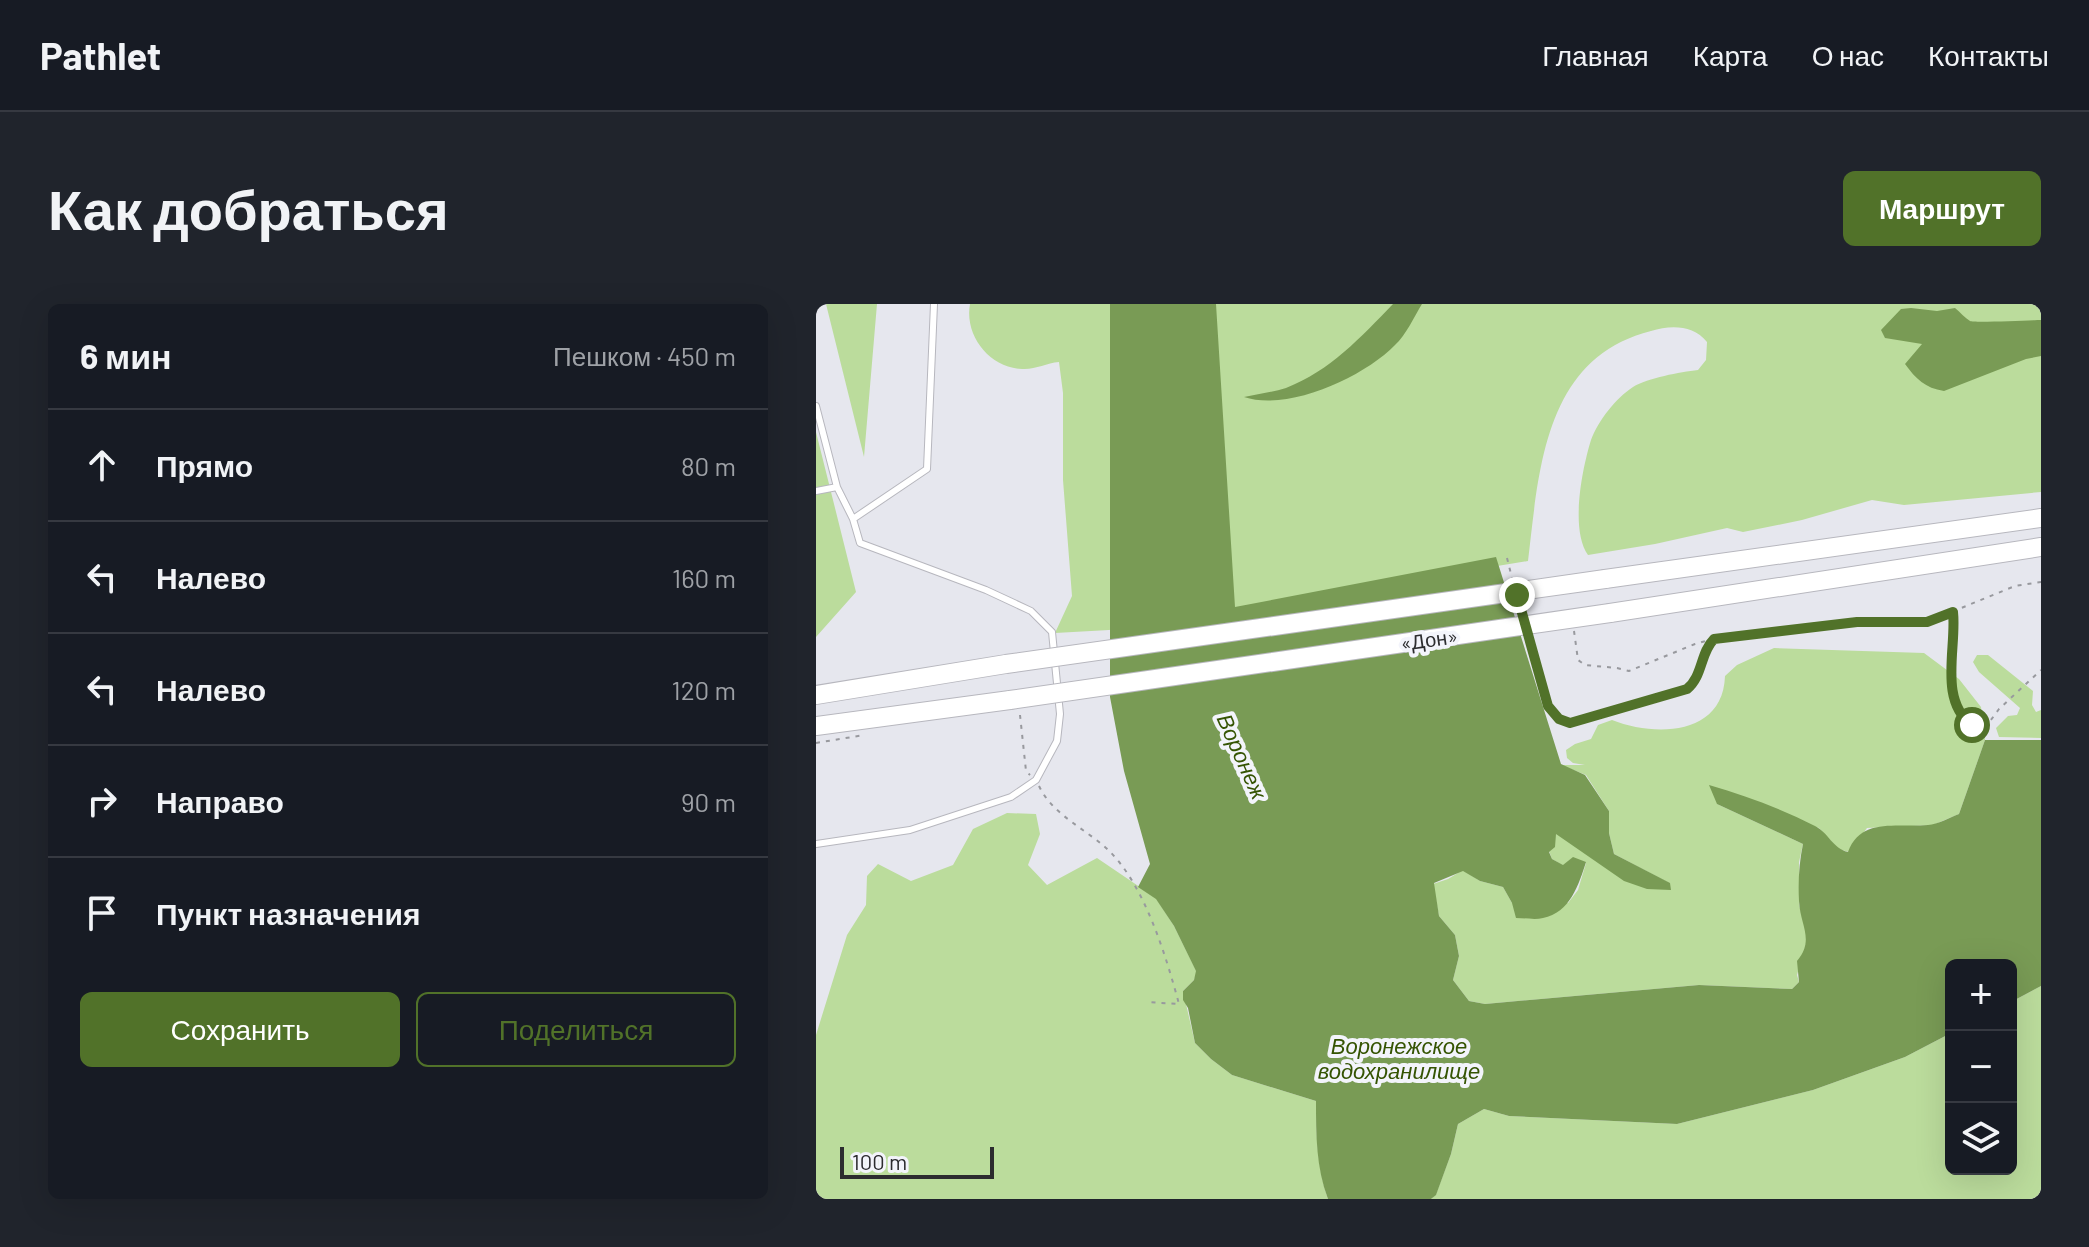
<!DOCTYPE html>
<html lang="ru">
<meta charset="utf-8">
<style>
body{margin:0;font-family:Barlow,sans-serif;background:#20242c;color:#f1f3f6}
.controls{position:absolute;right:24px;bottom:24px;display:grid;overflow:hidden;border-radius:12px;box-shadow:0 8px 32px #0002}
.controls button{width:72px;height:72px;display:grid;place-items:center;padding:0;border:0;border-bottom:2px solid #363941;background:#171b24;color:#f1f3f6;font:40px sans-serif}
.scale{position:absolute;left:24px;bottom:20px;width:154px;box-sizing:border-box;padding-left:8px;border:4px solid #2c2c2f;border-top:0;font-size:22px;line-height:28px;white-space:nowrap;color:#2c2c2f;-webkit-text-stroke:6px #f3f4fb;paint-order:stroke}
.stop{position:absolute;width:24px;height:24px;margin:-18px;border:6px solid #517229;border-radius:50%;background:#fff}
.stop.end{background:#517229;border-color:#fff;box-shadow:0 2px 8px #0008}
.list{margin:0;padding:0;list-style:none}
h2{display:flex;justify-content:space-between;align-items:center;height:104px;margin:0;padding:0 32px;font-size:34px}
h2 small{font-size:26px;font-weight:400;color:#9ea1a6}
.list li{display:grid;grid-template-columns:52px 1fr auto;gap:24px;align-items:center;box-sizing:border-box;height:112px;padding:0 32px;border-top:2px solid #363941}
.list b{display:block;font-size:30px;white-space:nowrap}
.list em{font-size:26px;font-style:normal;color:#9ea1a6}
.actions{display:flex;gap:16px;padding:24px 32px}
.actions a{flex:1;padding:18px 0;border:2px solid #517229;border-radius:12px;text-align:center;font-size:28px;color:#517229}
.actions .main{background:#517229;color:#fff}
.icon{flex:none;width:44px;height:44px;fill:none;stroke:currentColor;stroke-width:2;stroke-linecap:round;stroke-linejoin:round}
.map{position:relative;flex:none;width:1225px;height:895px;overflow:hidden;border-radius:12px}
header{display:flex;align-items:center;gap:48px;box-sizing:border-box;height:112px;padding:0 40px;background:#171b24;border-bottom:2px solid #363941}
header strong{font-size:38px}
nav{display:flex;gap:44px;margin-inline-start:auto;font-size:28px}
.intro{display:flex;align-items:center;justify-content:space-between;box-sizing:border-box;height:192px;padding:0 48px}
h1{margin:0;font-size:56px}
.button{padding:20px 36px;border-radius:12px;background:#517229;color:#fff;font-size:28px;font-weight:700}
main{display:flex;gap:48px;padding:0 48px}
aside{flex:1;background:#171b24;border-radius:12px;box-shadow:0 8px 32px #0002}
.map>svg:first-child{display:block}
.green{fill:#bbdc9c}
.water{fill:#799b55}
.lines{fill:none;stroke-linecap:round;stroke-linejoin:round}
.service-casing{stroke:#b7b7be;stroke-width:8}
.trunk-casing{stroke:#b7b7be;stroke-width:20}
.path{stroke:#98999e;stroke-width:2;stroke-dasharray:4 6;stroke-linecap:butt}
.service{stroke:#fff;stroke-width:6}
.trunk{stroke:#fff;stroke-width:18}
.trunk-bridge-casing{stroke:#b7b7be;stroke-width:20;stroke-linecap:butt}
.trunk-bridge{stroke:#fff;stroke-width:18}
.route{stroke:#517229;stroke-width:10}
.labels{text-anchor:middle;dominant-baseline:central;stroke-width:8;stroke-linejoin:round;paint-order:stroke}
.street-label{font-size:20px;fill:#2c2c2f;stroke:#f3f4fb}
.water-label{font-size:22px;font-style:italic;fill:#355403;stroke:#f3f4fb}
</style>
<header>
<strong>Pathlet</strong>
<nav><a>Главная</a><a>Карта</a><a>О нас</a><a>Контакты</a></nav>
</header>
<div class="intro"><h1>Как добраться</h1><a class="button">Маршрут</a></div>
<main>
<aside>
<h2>6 мин<small>Пешком · 450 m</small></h2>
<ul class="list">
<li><svg class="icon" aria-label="ahead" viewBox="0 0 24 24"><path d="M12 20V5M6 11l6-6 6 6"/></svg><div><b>Прямо</b></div><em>80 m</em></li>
<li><svg class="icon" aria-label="left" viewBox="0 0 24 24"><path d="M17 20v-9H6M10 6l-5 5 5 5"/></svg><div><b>Налево</b></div><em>160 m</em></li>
<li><svg class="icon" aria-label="left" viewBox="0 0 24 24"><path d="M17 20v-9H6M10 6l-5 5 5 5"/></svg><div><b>Налево</b></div><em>120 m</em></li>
<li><svg class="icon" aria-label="right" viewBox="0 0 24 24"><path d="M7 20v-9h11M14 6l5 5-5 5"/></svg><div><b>Направо</b></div><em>90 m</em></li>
<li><svg class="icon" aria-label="arrive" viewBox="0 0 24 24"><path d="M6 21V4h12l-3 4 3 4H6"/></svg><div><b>Пункт назначения</b></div></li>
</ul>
<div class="actions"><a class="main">Сохранить</a><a>Поделиться</a></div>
</aside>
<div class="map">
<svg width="1225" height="895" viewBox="0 0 1225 895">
<rect width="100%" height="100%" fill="#e6e7ee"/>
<!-- green -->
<path class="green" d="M10,0H61L48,153Z
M154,0H1225V188L1088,201L1056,196L986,216L927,228L911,224L839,240L772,251C754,226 766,165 775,136C782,117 800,94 817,83C832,74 864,68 882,66L890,56L891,38C877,21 855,21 835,27C728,54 723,166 712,257L293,326L239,329L256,292L247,176V89L243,58C230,59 219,66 206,65C174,64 148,32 154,0Z
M0,128L40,288L0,333Z
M958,344L1108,349L1143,375L1165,403L1169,436L1143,510L1117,521L1051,524L1033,548L1022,545L1003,524L901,500L987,540L983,558V601L992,633L981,671L983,678L976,685L883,681L669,700L653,697L637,676L643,652L639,631L623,612L617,580L632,575L647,566L664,577L687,583L696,599H752L762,586L770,559L757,554L748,562L736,555L733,547L740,529L762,544L853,579L798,550L793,529V507L770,471L745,461H769L757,459L751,454L750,446L759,440L775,435L782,421L796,416C839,433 907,432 909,372L921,361Z
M1161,351H1172L1217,387L1216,401L1220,408L1225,406V434L1183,433L1180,424L1192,412L1201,411L1204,404L1163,368L1157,358Z
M191,509L220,510L224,530L212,561L231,581L281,554L340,594L358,622L381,668L378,676L367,687L379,739L395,755L416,771L500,797C500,830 501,863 512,895H0V731L31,631L50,601L51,572L62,560L95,577L137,561L157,525Z
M1225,682V895H615L620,890L635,850L642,820L668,805L693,812L861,820L997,786L1089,753L1135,729V865H1195V698Z"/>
<!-- water -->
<path class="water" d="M294,0H400L419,303L680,253L745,460L769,471L793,507V529L798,550L854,579L855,586L831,585L808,577L740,530L739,543L733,548L736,555L747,561L757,553L770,558C763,580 754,609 727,614C719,616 709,614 700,614L696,599L687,583L664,577L647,567L618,579L623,612L639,631L643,652L637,676L653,697L669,700L883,681L976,685L983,678L981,657C999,636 984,621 983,597C982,578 983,559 987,540L901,500L893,481C930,492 964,504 999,522C1013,529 1016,544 1032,548C1045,513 1081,524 1112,521C1122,520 1133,514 1143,510L1169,436H1225V682L1195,698V661H1135V729L1089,753L997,786L861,820L693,812L668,805L642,820L635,850L620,891L615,895H512C500,863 500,831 500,797L416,771L395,755L379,739L372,704L367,696V687L378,676L380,667L358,622L340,595L322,583L334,560L308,467L294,393Z
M577,0H606C598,13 590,31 579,41C548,73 472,108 428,93C442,90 457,88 470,84C514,67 545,33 577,0Z
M1095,4L1121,7L1139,4C1144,8 1149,14 1154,17C1159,19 1214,16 1225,16V52L1210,55L1128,87C1109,84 1100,75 1089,60L1106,40L1069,34L1065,26L1085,5Z"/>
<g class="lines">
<!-- service casing -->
<g class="service-casing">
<path id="service" d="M0,102L21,183L37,215L44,239L170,286L215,307L236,328L244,410L241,437L220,476L195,493L94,526L0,540
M0,187L21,183
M37,215L111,165L118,0"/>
</g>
<!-- trunk casing -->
<g class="trunk-casing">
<path id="trunk" d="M789,275L1225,214
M794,309L1225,243
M0,391L190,360
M0,422L194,396"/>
</g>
<!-- path -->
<path class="path" d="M691,254L696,274
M1138,310C1142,352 1118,409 1172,426
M758,327L762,356L769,361L801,364L813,367L879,340L897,335
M711,334C719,362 724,408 754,419L871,385C887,372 884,349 898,335L1041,318H1111L1199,282L1225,278
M204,411L210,467L214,471
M1169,424L1183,405L1225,366
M0,439L48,431
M223,482C236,510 268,524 290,544C328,578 350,652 363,700L330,698"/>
<!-- service -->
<use href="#service" class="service"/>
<!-- trunk -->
<use href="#trunk" class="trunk"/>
<!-- trunk-bridge casing -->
<g class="trunk-bridge-casing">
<path id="trunk-bridge" d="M190,360L789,275
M194,396L794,309"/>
</g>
<!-- trunk-bridge -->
<use href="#trunk-bridge" class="trunk-bridge"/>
</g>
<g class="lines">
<!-- route -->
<path class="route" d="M701,291L732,402L743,415L754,419L871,385C887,372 884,349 898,335L1041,318H1111L1137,308C1141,343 1122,396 1156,421"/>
</g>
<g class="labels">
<!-- street labels -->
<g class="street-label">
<text transform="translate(613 335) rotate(-8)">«Дон»</text>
</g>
<!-- water labels -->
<g class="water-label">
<text transform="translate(427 452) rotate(66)">Воронеж</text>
<text x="583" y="741">Воронежское<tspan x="583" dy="25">водохранилище</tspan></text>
</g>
</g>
</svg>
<div class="controls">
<button>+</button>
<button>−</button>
<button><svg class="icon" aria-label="layers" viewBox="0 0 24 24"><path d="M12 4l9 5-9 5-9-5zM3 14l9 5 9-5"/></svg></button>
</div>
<div class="scale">100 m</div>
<div class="stop" style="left:1156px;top:421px"></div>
<div class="stop end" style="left:701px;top:291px"></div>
</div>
</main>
